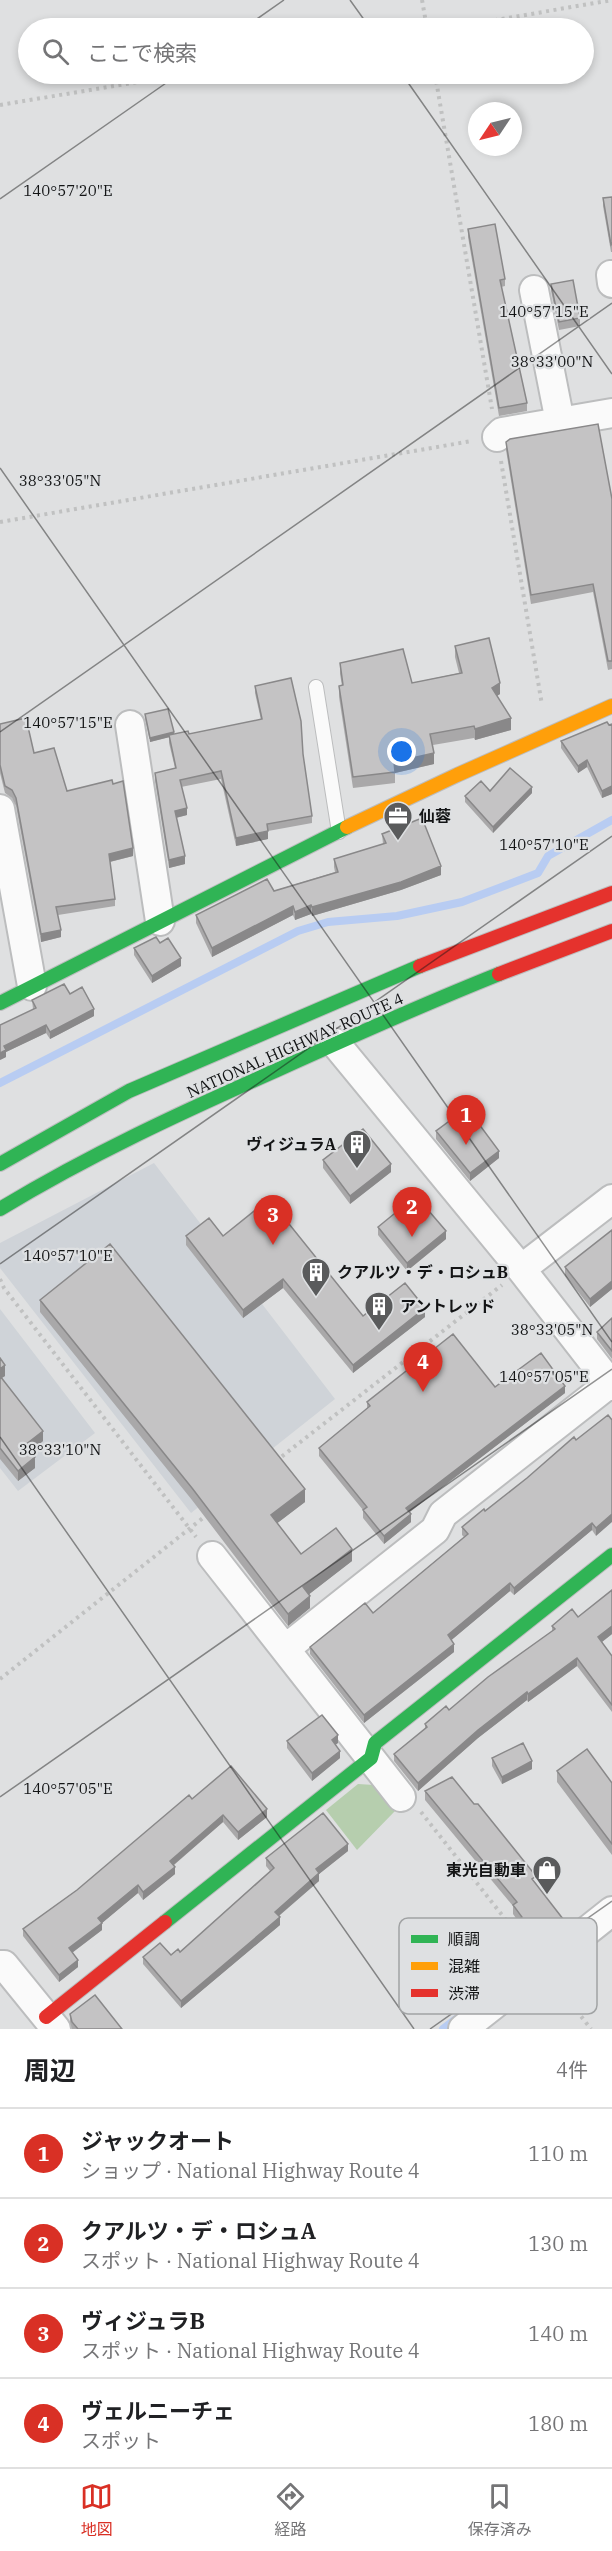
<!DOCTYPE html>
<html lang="ja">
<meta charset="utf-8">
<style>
body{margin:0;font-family:"IBM Plex Serif","Noto Sans JP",serif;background:#f6f6f6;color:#202124}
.compass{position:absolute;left:468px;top:102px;width:54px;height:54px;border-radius:50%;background:#fff;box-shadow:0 3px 9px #0003;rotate:235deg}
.you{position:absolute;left:402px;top:752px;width:21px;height:21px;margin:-15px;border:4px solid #fff;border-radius:50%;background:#1a73e8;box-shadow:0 0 0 9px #1a73e833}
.badge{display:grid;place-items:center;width:39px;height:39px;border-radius:50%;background:#d93025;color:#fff;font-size:20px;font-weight:700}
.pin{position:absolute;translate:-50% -50px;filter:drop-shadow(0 2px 3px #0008)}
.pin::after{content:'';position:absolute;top:32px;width:21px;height:18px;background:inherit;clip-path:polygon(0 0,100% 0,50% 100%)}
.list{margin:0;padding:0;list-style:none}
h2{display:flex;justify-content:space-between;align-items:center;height:78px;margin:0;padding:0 24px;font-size:26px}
h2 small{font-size:20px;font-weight:400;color:#757577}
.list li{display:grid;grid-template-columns:39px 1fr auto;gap:18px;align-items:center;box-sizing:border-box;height:90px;padding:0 24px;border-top:2px solid #e0e0e0}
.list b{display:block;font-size:22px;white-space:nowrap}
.list p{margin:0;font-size:20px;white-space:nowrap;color:#757577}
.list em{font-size:20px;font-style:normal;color:#757577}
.icon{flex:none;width:33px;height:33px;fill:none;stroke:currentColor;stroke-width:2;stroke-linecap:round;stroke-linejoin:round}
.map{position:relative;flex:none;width:612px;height:2029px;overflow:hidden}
.search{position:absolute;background:#fff;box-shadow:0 3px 9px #0003;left:18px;right:18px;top:18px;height:66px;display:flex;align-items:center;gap:15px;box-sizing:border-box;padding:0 21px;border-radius:33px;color:#757577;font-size:22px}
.sheet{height:438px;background:#fff}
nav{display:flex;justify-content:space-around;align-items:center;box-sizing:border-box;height:84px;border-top:2px solid #e0e0e0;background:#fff;font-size:16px;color:#757577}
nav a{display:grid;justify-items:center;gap:3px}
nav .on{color:#d93025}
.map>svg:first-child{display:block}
.built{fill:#cfd3d8}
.green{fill:#b6ceae}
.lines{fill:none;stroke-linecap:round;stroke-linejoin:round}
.stream{stroke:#b8ccf2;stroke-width:8}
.lane-casing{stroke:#bcbdbe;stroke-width:16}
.street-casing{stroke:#bcbdbe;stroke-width:32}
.fast-casing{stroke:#bcbdbe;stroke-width:16}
.slow-casing{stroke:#bcbdbe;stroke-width:16}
.jam-casing{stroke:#bcbdbe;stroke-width:16}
.path{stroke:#c0c1c1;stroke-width:4;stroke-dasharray:3 4.5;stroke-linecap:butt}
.lane{stroke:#fafafa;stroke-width:14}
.street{stroke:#fafafa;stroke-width:28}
.fast{stroke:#30b455;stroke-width:14}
.slow{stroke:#ff9f0a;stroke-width:14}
.jam{stroke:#e5322d;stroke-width:14}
.wall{fill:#a9a8a9}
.shaded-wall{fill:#898889}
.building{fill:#c4c3c4;stroke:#898889;stroke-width:1.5}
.ticks{fill:none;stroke:#131415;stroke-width:1.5;stroke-opacity:0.45}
.labels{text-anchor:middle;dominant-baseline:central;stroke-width:4.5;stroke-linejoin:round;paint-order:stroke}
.poi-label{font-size:16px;font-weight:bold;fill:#131415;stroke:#dee0e2;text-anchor:start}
.street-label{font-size:16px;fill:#131415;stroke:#dee0e2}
.key{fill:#dee0e2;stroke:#a1a3a4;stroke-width:1.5}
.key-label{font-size:16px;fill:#131415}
.ticks-label{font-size:15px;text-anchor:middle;fill:#131415;stroke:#dee0e2;stroke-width:4.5;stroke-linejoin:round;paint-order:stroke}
</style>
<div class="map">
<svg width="612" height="2029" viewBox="0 0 612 2029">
<rect width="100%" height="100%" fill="#dfe0e1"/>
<!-- built -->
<path class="built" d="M154,1163L335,1399L191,1513L0,1268V1243Z
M0,1309L95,1433L18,1491L0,1468Z"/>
<!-- green -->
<path class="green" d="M358,1784L374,1785L395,1811L357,1850L326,1810Z"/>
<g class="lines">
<!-- stream -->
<path class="stream" d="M0,1083L298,931L328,922L397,916L462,902L538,873L548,856L612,820
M443,2029L456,2019"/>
<!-- lane casing -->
<g class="lane-casing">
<path id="lane" d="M316,687L339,832"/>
</g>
<!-- street casing -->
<g class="street-casing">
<path id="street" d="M611,275L612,283
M534,290L560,422
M497,437L502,432L612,413
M130,725L160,921
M0,809L32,986
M335,1043L521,1269L612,1386
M521,1269L612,1199
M212,1556L401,1797
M285,1649L435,1530L443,1514L610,1383
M0,1965H4L56,2029
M463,2029L612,1911"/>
</g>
<!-- fast casing -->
<g class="fast-casing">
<path id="fast" d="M0,1003L347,827
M0,1164L129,1091L420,966
M0,1209C89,1155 182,1112 277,1070C350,1037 424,1004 499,974
M165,1922L371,1758L375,1743L612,1555"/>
</g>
<!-- slow casing -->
<g class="slow-casing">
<path id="slow" d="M347,827L457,775L612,706"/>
</g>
<!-- jam casing -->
<g class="jam-casing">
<path id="jam" d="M420,966L612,893
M499,974L612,931
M46,2017L165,1922"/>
</g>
<!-- path -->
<path class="path" d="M422,0L427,28
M450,28L612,0
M435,74L492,409
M0,105L186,74
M501,461L542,705
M0,522L472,441
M0,1279L4,1288L196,1537
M276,1461L502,1285
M0,1679L208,1514
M421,1812L513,1929
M558,1987L591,2029"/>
<!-- lane -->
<use href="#lane" class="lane"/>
<!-- street -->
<use href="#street" class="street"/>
<!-- fast -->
<use href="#fast" class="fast"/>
<!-- slow -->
<use href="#slow" class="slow"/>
<!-- jam -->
<use href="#jam" class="jam"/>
</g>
<!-- wall -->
<path class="wall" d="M612,197V252H611L603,206V198Z
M468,229L505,279V286L501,287L527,403V411L499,416L468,237Z
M551,284L580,318V326L559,330L551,291Z
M506,442L612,499V669L608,670L593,592L531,604L506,450Z
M455,646L500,694L497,696L511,730L475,740L474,738L433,745L434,764L395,773V783L353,788L339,697V686H342L340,674V663L412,683L459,673L455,657Z
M255,686L303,754L312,816V823L268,831V839L236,846L221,779L181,787L187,815L176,818L185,864L169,868L155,781V773L175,768L169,743V737L150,742L145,718V714L174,734H189L261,720L255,693Z
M0,724L34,753L67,791L133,856L110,862L115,899V906L58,915L61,937L41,942L16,806L12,798L5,793L0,773Z
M612,724V794L602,798L587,767L578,773L561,748V741Z
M490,791L532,793L493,833L465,802V796Z
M382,834L441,875L401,890L312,916L311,914L295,920L293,915L212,957L196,923V915L335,872L334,867V859L383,844Z
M160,943L181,966L152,983L134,955V948Z
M70,994L94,1016L50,1039L46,1033L6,1052V1057L0,1060L33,1009L32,1000Z
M436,1131L499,1158L470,1181L436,1139Z
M323,1160L391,1172L350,1204L323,1168Z
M378,1227L446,1239L407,1271L378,1235Z
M612,1230V1289L590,1307L565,1275V1267Z
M186,1236H223L363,1316L425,1317L353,1373L283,1288L243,1318L186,1245Z
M40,1300L305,1502L277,1523L301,1554L352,1561L309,1594L310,1608L288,1626L192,1500L40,1312Z
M612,1318V1359L597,1339V1332Z
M0,1358L5,1376L2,1378L43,1441L30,1452L35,1468L18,1481L0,1459Z
M495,1387L565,1393L409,1512L411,1522L384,1544L363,1518V1510L319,1456V1448L367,1409V1402Z
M608,1415L596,1536L592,1530L514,1595L510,1591L451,1640L454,1652L364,1723L310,1654V1647L373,1613L464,1537L462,1535V1527L485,1511Z
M612,1590V1634L602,1642L612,1656V1712L577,1666L528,1702L527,1700L478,1738L418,1791L394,1761V1754L425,1729V1724L449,1710L552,1632V1626L578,1617Z
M287,1741L338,1743L336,1744L340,1758L312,1781L287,1748Z
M492,1758L532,1769L502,1784L492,1766Z
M557,1771L612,1783V1855L557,1782Z
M425,1791L536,1883L563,1929L538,1948L537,1946L511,1966L496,1947V1938L518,1921L513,1914V1906L425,1800Z
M192,1799L267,1817L238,1840L223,1822L174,1865L175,1874L143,1900L138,1893L102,1923V1930L72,1953L78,1967L59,1982L23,1936V1929L77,1890Z
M348,1851L319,1874V1881L279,1916L280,1925L181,2008L143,1964V1957L171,1955L180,1952L270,1871L266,1866V1858Z
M70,2014L122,2029H72L70,2022Z"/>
<!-- shaded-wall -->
<path class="shaded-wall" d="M500,683V694L492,699V688Z
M511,718V730L475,740V729Z
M174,732V736L150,742V738Z
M434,753V764L395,773L394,762Z
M587,760V767L578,773V766Z
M612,786V794L602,798V791Z
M532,787V793L493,833V827Z
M187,808V815L175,818V811Z
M268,831V839L236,846V838Z
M133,848V856L109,862V854Z
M185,856V864L169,868V860Z
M441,866V875L401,890L312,916V907Z
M311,905V914L295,920V912Z
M293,906V915L212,957V948Z
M61,930V937L41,942V934Z
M181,958V966L152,983V976Z
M94,1009V1016L50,1039V1032Z
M46,1025V1033L6,1052V1057L0,1060V1053L4,1046Z
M499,1151V1158L470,1181V1173Z
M391,1164V1172L350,1204V1196Z
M446,1231V1239L407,1271V1263Z
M283,1279V1288L243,1318V1310Z
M612,1281V1289L590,1307V1299Z
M425,1308V1317L353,1373V1365Z
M5,1365V1376L0,1379V1369Z
M565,1386V1393L406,1515V1508Z
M43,1431V1441L25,1456V1445Z
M35,1457V1468L18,1481V1471Z
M305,1489V1502L271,1528V1515Z
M411,1514V1522L384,1544V1536Z
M612,1514V1522L596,1536V1528Z
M592,1523V1530L514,1595V1588Z
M352,1549V1561L303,1599V1587Z
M510,1583V1591L448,1643V1635Z
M310,1596V1608L288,1626V1614Z
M612,1626V1634L598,1645V1637Z
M454,1644V1652L364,1723V1715Z
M577,1658V1666L528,1702V1694Z
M527,1692V1700L478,1738L418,1791V1783L478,1730Z
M338,1735V1743L332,1747V1740Z
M340,1751V1758L312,1781V1773Z
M532,1761V1769L502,1784V1777Z
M267,1809V1817L238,1840V1832Z
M223,1815V1822L170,1868V1861Z
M348,1844V1851L319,1874V1881L275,1919V1912L316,1869Z
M175,1867V1874L143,1900V1892Z
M138,1885V1893L102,1923V1930L69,1955V1948L98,1918Z
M280,1917V1925L181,2008V2001Z
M563,1919V1929L538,1948V1939Z
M537,1937V1946L511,1966V1957Z
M78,1960V1967L59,1982V1975Z"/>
<!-- building -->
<path class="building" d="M612,197V244L611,245L603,198Z
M495,224L505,279L500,280L527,403L499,408L468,229Z
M573,280L580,318L559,322L551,284Z
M598,424L612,499V661H608L593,584L531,595L506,442L510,439Z
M489,638L500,683L492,688L511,718L475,729L474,726L430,734L434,753L394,762L395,772L353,777L339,686L343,685L340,663L403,649L412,683L462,673L455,646Z
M291,678L301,721L303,754L312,816L267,824L268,831L236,838L221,771L180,780L187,808L175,811L185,856L169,860L155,773L176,768L169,735L188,731L189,734L262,719L255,686Z
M168,709L174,732L150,738L145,714Z
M26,718L34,753L54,748L67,791L112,780L113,784L123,781L133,848L109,854L115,899L56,907L61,930L41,934L16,798L12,790L5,786L0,765V724Z
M607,722L609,725L612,724V786L602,791L587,760L578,766L561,741Z
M510,768L532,787L493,827L465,796L481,781L490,791Z
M422,818L441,866L401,882L312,907L311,905L295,912L293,906L212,948L196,915L267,879L274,891L338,872L334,859L386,843L382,834Z
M156,937L160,943L168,938L181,958L152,976L134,948Z
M64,984L70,994L82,987L94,1009L50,1032L46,1025L4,1046L6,1050L0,1053V1025L36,1008L32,1000Z
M467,1108L499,1151L470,1173L436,1131Z
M363,1129L391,1164L350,1196L323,1160Z
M416,1196L446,1231L407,1263L378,1227Z
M269,1199L363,1316L405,1283L425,1308L353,1365L283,1279L243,1310L186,1236L209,1218L223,1236Z
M612,1230V1281L590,1299L565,1267Z
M110,1244L305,1489L271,1515L301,1554L336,1528L352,1549L303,1587L310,1596L288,1614L192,1488L40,1300Z
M612,1318V1351L597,1332Z
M453,1334L495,1387L541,1353L565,1386L406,1508L411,1514L384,1536L363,1510L367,1507L319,1448L370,1406L367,1402Z
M0,1358L5,1365L0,1369Z
M0,1376L43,1431L25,1445L35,1457L18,1471L0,1448Z
M608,1415L612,1420V1514L596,1528L592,1523L514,1588L510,1583L448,1635L454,1644L364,1715L310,1647L365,1603L373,1613L468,1534L462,1527L484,1509L485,1511L527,1478L574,1437L576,1440Z
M612,1590V1626L598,1637L612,1656V1705L577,1658L528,1694L527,1692L478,1730L418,1783L394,1754L427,1727L425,1724L446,1706L449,1710L488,1677L555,1629L552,1626L572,1609L578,1617Z
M322,1715L338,1735L332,1740L340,1751L312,1773L287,1741Z
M523,1743L532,1761L502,1777L492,1758Z
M587,1749L612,1783V1844L557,1771Z
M231,1766L267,1809L238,1832L223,1815L170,1861L175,1867L143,1892L138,1885L98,1918L102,1923L69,1948L78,1960L59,1975L23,1929L77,1890L189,1795L192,1799Z
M452,1777L474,1804H478L536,1876L532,1879L563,1919L538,1939L537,1937L511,1957L496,1938L522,1917L513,1905L517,1902L425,1791Z
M323,1813L348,1844L316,1869L319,1873L275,1912L280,1917L181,2001L143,1957L160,1943L171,1955L178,1949L180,1952L274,1868L266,1858Z
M95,1995L122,2029H78L72,2022L70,2014Z"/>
<!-- ticks -->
<path class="ticks" d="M350,0L370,28M244,28L284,0M402,74L612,374M0,199L179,74M0,468L612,1342M0,732L612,303M0,1264L612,836M0,1437L414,2029M0,1797L612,1369M430,2029L612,1901"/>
<!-- icons -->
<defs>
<g id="office-pin" transform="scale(1.5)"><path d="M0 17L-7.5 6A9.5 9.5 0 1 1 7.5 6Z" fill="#5a5b5c" stroke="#dee0e2"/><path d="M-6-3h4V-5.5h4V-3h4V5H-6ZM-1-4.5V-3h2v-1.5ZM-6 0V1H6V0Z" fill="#fff"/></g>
<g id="building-pin" transform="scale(1.5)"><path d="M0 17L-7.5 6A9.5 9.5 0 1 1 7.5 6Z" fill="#5a5b5c" stroke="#dee0e2"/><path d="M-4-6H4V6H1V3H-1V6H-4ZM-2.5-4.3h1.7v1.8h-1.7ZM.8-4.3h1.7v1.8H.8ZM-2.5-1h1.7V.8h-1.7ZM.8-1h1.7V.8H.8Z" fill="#fff"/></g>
<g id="shop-pin" transform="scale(1.5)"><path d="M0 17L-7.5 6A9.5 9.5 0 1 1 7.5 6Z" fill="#5a5b5c" stroke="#dee0e2"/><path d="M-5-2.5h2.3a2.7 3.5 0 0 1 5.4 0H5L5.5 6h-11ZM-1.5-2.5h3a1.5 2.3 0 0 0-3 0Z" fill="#fff"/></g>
</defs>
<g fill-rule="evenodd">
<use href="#office-pin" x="398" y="816"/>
<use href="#building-pin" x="357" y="1144"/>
<use href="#building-pin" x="316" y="1272"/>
<use href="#building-pin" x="379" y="1306"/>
<use href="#shop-pin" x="547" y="1870"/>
</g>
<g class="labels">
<!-- poi labels -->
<g class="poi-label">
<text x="419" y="816">仙蓉</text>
<text x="336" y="1144" text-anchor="end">ヴィジュラA</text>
<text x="337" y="1272">クアルツ・デ・ロシュB</text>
<text x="400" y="1306">アントレッド</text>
<text x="526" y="1870" text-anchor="end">東光自動車</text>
</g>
<!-- street labels -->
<g class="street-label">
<text transform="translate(295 1045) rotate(-24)">NATIONAL HIGHWAY ROUTE 4</text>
</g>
</g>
<!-- legend -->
<rect x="399" y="1918" width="198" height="96" rx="9" class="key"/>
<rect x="411" y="1935" width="27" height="8" fill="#30b455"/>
<rect x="411" y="1962" width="27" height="8" fill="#ff9f0a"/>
<rect x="411" y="1989" width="27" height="8" fill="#e5322d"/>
<g class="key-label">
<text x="448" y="1945">順調</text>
<text x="448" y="1972">混雑</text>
<text x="448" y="1999">渋滞</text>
</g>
<g class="ticks-label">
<text x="68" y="196">140°57'20"E</text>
<text x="544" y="317">140°57'15"E</text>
<text x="552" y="367">38°33'00"N</text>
<text x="60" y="486">38°33'05"N</text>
<text x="68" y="728">140°57'15"E</text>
<text x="544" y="850">140°57'10"E</text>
<text x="68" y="1261">140°57'10"E</text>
<text x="552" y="1335">38°33'05"N</text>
<text x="544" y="1382">140°57'05"E</text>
<text x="60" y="1455">38°33'10"N</text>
<text x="68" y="1794">140°57'05"E</text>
</g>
</svg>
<svg class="compass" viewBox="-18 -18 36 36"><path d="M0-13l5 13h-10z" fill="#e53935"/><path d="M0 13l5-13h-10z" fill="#757577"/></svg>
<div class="you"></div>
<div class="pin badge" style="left:466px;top:1145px">1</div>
<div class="pin badge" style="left:412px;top:1237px">2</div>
<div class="pin badge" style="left:273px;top:1245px">3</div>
<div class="pin badge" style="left:423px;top:1392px">4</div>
<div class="search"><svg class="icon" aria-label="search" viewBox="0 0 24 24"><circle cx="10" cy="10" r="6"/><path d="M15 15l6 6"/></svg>ここで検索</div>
</div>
<section class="sheet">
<h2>周辺<small>4件</small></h2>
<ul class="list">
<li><span class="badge">1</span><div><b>ジャックオート</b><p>ショップ · National Highway Route 4</p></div><em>110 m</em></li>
<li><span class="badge">2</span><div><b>クアルツ・デ・ロシュA</b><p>スポット · National Highway Route 4</p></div><em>130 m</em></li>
<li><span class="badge">3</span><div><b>ヴィジュラB</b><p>スポット · National Highway Route 4</p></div><em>140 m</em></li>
<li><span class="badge">4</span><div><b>ヴェルニーチェ</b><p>スポット</p></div><em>180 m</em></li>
</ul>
</section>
<nav>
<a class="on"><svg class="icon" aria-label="map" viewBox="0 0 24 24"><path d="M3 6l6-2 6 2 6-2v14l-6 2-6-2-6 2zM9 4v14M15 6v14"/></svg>地図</a>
<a><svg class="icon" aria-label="directions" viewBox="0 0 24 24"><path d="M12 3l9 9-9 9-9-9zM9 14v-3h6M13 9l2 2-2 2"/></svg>経路</a>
<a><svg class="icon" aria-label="saved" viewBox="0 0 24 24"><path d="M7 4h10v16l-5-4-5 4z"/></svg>保存済み</a>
</nav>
